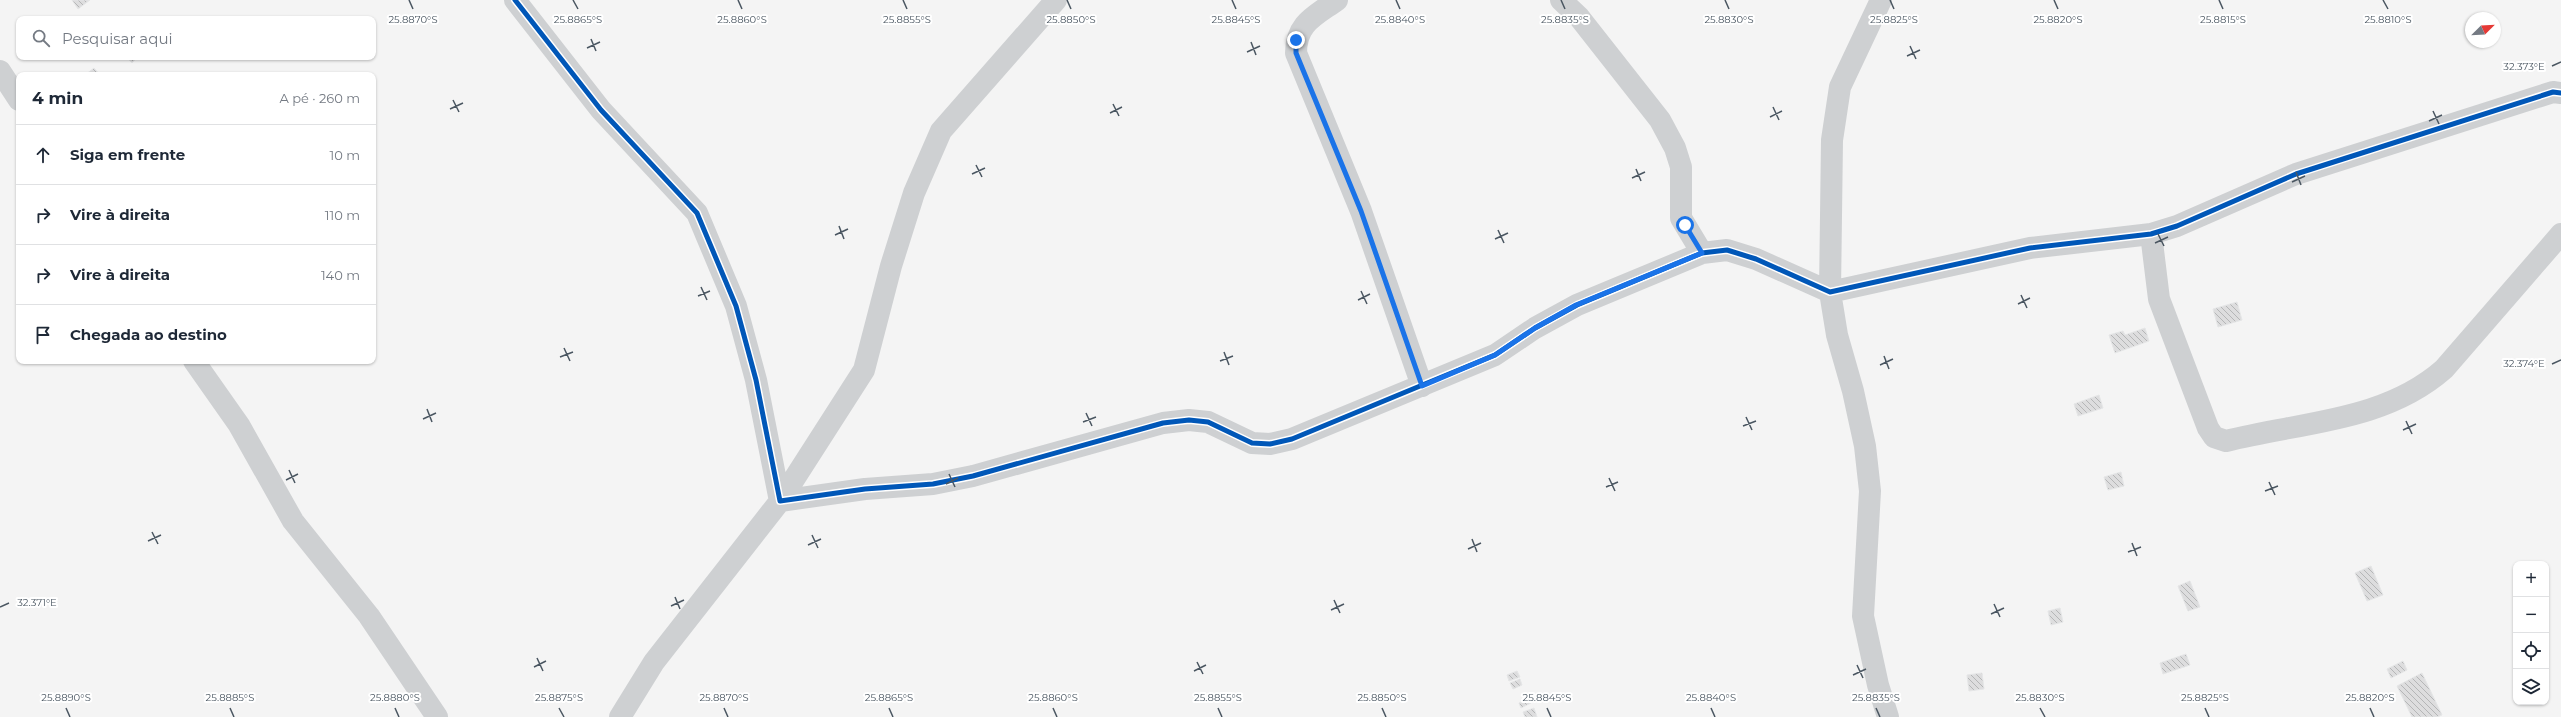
<!DOCTYPE html>
<html lang="pt">
<meta charset="utf-8">
<style>
body{margin:0;font-family:Montserrat,sans-serif;background:#f6f6f7;color:#1f2937}
.controls{position:absolute;right:12px;bottom:12px;display:grid;overflow:hidden;border-radius:8px;box-shadow:0 1px 3px #0004}
.controls button{width:36px;height:36px;display:grid;place-items:center;padding:0;border:0;border-bottom:1px solid #e0e1e3;background:#fff;color:#1f2937;font:20px sans-serif}
.compass{position:absolute;left:2465px;top:12px;width:36px;height:36px;border-radius:50%;background:#fff;box-shadow:0 1px 3px #0004;rotate:66deg}
.stop{position:absolute;width:12px;height:12px;margin:-9px;border:3px solid #1a73e8;border-radius:50%;background:#fff}
.stop.end{background:#1a73e8;border-color:#fff;box-shadow:0 1px 4px #0008}
.list{margin:0;padding:0;list-style:none}
h2{display:flex;justify-content:space-between;align-items:center;height:52px;margin:0;padding:0 16px;font-size:17px}
h2 small{font-size:13px;font-weight:400;color:#747a83}
.list li{display:grid;grid-template-columns:26px 1fr auto;gap:12px;align-items:center;box-sizing:border-box;height:60px;padding:0 16px;border-top:1px solid #e0e1e3}
.list b{display:block;font-size:15px;white-space:nowrap}
.list em{font-size:13px;font-style:normal;color:#747a83}
.icon{flex:none;width:22px;height:22px;fill:none;stroke:currentColor;stroke-width:2;stroke-linecap:round;stroke-linejoin:round}
.map{position:relative;flex:none;width:2561px;height:717px;overflow:hidden}
.search{position:absolute;background:#fff;box-shadow:0 1px 3px #0004;left:16px;top:16px;width:360px;height:44px;display:flex;align-items:center;gap:10px;box-sizing:border-box;padding:0 14px;border-radius:8px;color:#747a83;font-size:15px}
.panel{position:absolute;background:#fff;box-shadow:0 1px 3px #0004;left:16px;top:72px;width:360px;height:292px;border-radius:8px}
.map>svg:first-child{display:block}
.building{fill:url(#building-back-hatch);stroke:#e5e6e7}
.lines{fill:none;stroke-linecap:round;stroke-linejoin:round}
.minor{stroke:#ced0d2;stroke-width:22}
.cycleway-casing{stroke:#fff;stroke-width:8}
.cycleway{stroke:#0057b8;stroke-width:5}
.route{stroke:#1a73e8;stroke-width:5}
.ticks{fill:none;stroke:#4a5661;stroke-width:1.5}
.ticks-label{font-size:10px;text-anchor:middle;fill:#4a5661;stroke:#fff;stroke-width:4;stroke-linejoin:round;paint-order:stroke}
</style>
<div class="map">
<svg width="2561" height="717" viewBox="0 0 2561 717">
<defs>
<pattern id="building-back-hatch" width="6" height="6" patternUnits="userSpaceOnUse"><rect width="6" height="6" fill="#ddddde"/><path d="M-1 5l2 2M0 0l6 6M5-1l2 2" fill="none" stroke="#b5b6b7"/></pattern>
</defs>
<rect width="100%" height="100%" fill="#f4f4f4"/>
<!-- building -->
<path class="building" d="M72,0H90L78,9Z
M126,57H138L132,63Z
M94,68L100,75H85Z
M2237,302L2242,320L2218,327L2213,309Z
M2145,328L2149,341L2115,353L2109,335L2123,331L2125,335Z
M2099,395L2103,408L2078,416L2074,404Z
M2121,472L2124,486L2108,490L2104,477Z
M2371,566L2383,595L2367,601L2355,573Z
M2190,581L2200,607L2188,611L2178,586Z
M2060,608L2063,622L2051,625L2048,611Z
M2186,654L2190,665L2163,674L2160,663Z
M2403,661L2407,670L2391,678L2387,669Z
M1517,671L1520,677L1509,681L1507,675Z
M1982,673L1984,689L1969,691L1967,675Z
M2422,673L2442,715L2437,717H2412L2397,686Z
M1520,679L1522,685L1513,689L1510,683Z
M1529,698L1531,703L1521,708L1519,703Z
M1534,708L1537,717H1525L1523,712Z"/>
<g class="lines">
<!-- minor -->
<path class="minor" d="M515,0L601,110L697,213L736,306L756,380L780,501L865,489L933,484L973,476L1163,423L1189,420L1208,422L1252,443L1270,444L1292,439L1495,355L1535,328L1577,305L1702,253L1727,250L1756,259L1830,292L2030,248L2151,234L2177,226L2296,174L2553,92L2561,93
M1337,0C1315,16 1296,23 1296,53L1361,211L1422,386
M1561,0L1579,17L1660,120L1675,148L1681,167V218L1702,253
M1881,0L1840,87L1832,140L1830,292L1837,335L1853,391L1865,446L1870,491L1863,616L1878,685L1888,717
M0,71L19,100
M2151,234L2159,299L2208,428L2214,437L2226,441C2300,422 2384,422 2444,369L2561,234
M194,361L239,425L293,521L369,616L437,717
M620,717L654,662L780,501L864,370L891,266L914,193L941,131L1056,0"/>
<!-- cycleway casing -->
<g class="cycleway-casing">
<path id="cycleway" d="M515,0L601,110L697,213L736,306L756,380L780,501L865,489L933,484L973,476L1163,423L1189,420L1208,422L1252,443L1270,444L1292,439L1495,355L1535,328L1577,305L1702,253L1727,250L1756,259L1830,292L2030,248L2151,234L2177,226L2296,174L2553,92L2561,93"/>
</g>
<!-- cycleway -->
<use href="#cycleway" class="cycleway"/>
</g>
<g class="lines">
<!-- route -->
<path class="route" d="M1296,40V53L1361,211L1422,386L1495,355L1535,328L1576,305L1702,253L1685,225"/>
</g>
<!-- ticks -->
<path class="ticks" d="M409,0L413,9M573,0L578,9M738,0L742,9M903,0L907,9M1067,0L1071,9M1232,0L1236,9M1396,0L1400,9M1561,0L1565,9M1725,0L1729,9M1890,0L1894,9M2054,0L2058,9M2219,0L2223,9M2383,0L2388,9M591,39L596,51M1251,42L1256,55M1910,46L1916,59M587,48L600,42M1247,52L1260,46M1907,56L1920,50M2552,66L2561,62M453,100L459,112M1113,104L1119,116M1773,107L1779,120M450,109L463,103M2433,111L2439,124M1110,113L1122,107M1770,117L1782,111M2429,121L2442,115M976,165L982,177M1636,169L1641,181M2296,172L2301,185M972,174L985,168M1632,178L1645,172M2292,182L2305,176M839,226L844,239M1498,230L1504,243M2158,234L2164,246M835,235L848,229M1495,239L1508,233M2155,243L2168,237M701,287L707,300M1361,291L1367,304M2021,295L2027,308M698,296L710,291M1358,300L1370,294M2018,304L2030,298M564,348L570,361M1224,352L1229,365M1884,356L1889,369M560,357L573,352M1220,361L1233,356M2552,364L2561,360M1880,365L1893,359M427,409L432,422M1086,413L1092,426M1746,417L1752,430M423,419L436,413M2406,421L2412,434M1083,422L1096,417M1743,426L1756,421M2403,430L2416,424M289,470L295,483M949,474L955,487M1609,478L1615,491M286,480L298,474M2269,482L2275,495M946,484L958,478M1606,487L1618,482M2265,491L2278,486M152,532L158,544M812,535L818,548M1472,539L1477,552M148,541L161,535M2132,543L2137,556M808,545L821,539M1468,549L1481,543M2128,552L2141,547M675,597L680,609M1334,600L1340,613M1994,604L2000,617M671,606L684,600M0,607L9,603M1331,610L1344,604M1991,614L2004,608M537,658L543,671M1197,662L1203,674M1857,665L1863,678M534,667L546,661M1194,671L1206,665M1853,675L1866,669M66,708L70,717M230,708L234,717M395,708L399,717M559,708L564,717M724,708L728,717M889,708L893,717M1053,708L1057,717M1218,708L1222,717M1382,708L1386,717M1547,708L1551,717M1711,708L1715,717M1876,708L1880,717M2040,708L2045,717M2205,708L2209,717M2370,708L2374,717"/>
<g class="ticks-label">
<text x="413" y="23">25.8870°S</text>
<text x="578" y="23">25.8865°S</text>
<text x="742" y="23">25.8860°S</text>
<text x="907" y="23">25.8855°S</text>
<text x="1071" y="23">25.8850°S</text>
<text x="1236" y="23">25.8845°S</text>
<text x="1400" y="23">25.8840°S</text>
<text x="1729" y="23">25.8830°S</text>
<text x="1565" y="23">25.8835°S</text>
<text x="1894" y="23">25.8825°S</text>
<text x="2058" y="23">25.8820°S</text>
<text x="2223" y="23">25.8815°S</text>
<text x="2388" y="23">25.8810°S</text>
<text x="2524" y="70">32.373°E</text>
<text x="2524" y="367">32.374°E</text>
<text x="37" y="606">32.371°E</text>
<text x="66" y="701">25.8890°S</text>
<text x="230" y="701">25.8885°S</text>
<text x="395" y="701">25.8880°S</text>
<text x="559" y="701">25.8875°S</text>
<text x="724" y="701">25.8870°S</text>
<text x="889" y="701">25.8865°S</text>
<text x="1053" y="701">25.8860°S</text>
<text x="1218" y="701">25.8855°S</text>
<text x="1382" y="701">25.8850°S</text>
<text x="1547" y="701">25.8845°S</text>
<text x="1711" y="701">25.8840°S</text>
<text x="1876" y="701">25.8835°S</text>
<text x="2040" y="701">25.8830°S</text>
<text x="2205" y="701">25.8825°S</text>
<text x="2370" y="701">25.8820°S</text>
</g>
</svg>
<div class="controls">
<button>+</button>
<button>−</button>
<button><svg class="icon" aria-label="locate" viewBox="0 0 24 24"><circle cx="12" cy="12" r="6"/><path d="M12 2v4M12 18v4M2 12h4M18 12h4"/></svg></button>
<button><svg class="icon" aria-label="layers" viewBox="0 0 24 24"><path d="M12 4l9 5-9 5-9-5zM3 14l9 5 9-5"/></svg></button>
</div>
<svg class="compass" viewBox="-18 -18 36 36"><path d="M0-13l5 13h-10z" fill="#e53935"/><path d="M0 13l5-13h-10z" fill="#747a83"/></svg>
<div class="stop" style="left:1685px;top:225px"></div>
<div class="stop end" style="left:1296px;top:40px"></div>
<div class="search"><svg class="icon" aria-label="search" viewBox="0 0 24 24"><circle cx="10" cy="10" r="6"/><path d="M15 15l6 6"/></svg>Pesquisar aqui</div>
<section class="panel">
<h2>4 min<small>A pé · 260 m</small></h2>
<ul class="list">
<li><svg class="icon" aria-label="ahead" viewBox="0 0 24 24"><path d="M12 20V5M6 11l6-6 6 6"/></svg><div><b>Siga em frente</b></div><em>10 m</em></li>
<li><svg class="icon" aria-label="right" viewBox="0 0 24 24"><path d="M7 20v-9h11M14 6l5 5-5 5"/></svg><div><b>Vire à direita</b></div><em>110 m</em></li>
<li><svg class="icon" aria-label="right" viewBox="0 0 24 24"><path d="M7 20v-9h11M14 6l5 5-5 5"/></svg><div><b>Vire à direita</b></div><em>140 m</em></li>
<li><svg class="icon" aria-label="arrive" viewBox="0 0 24 24"><path d="M6 21V4h12l-3 4 3 4H6"/></svg><div><b>Chegada ao destino</b></div></li>
</ul>
</section>
</div>
